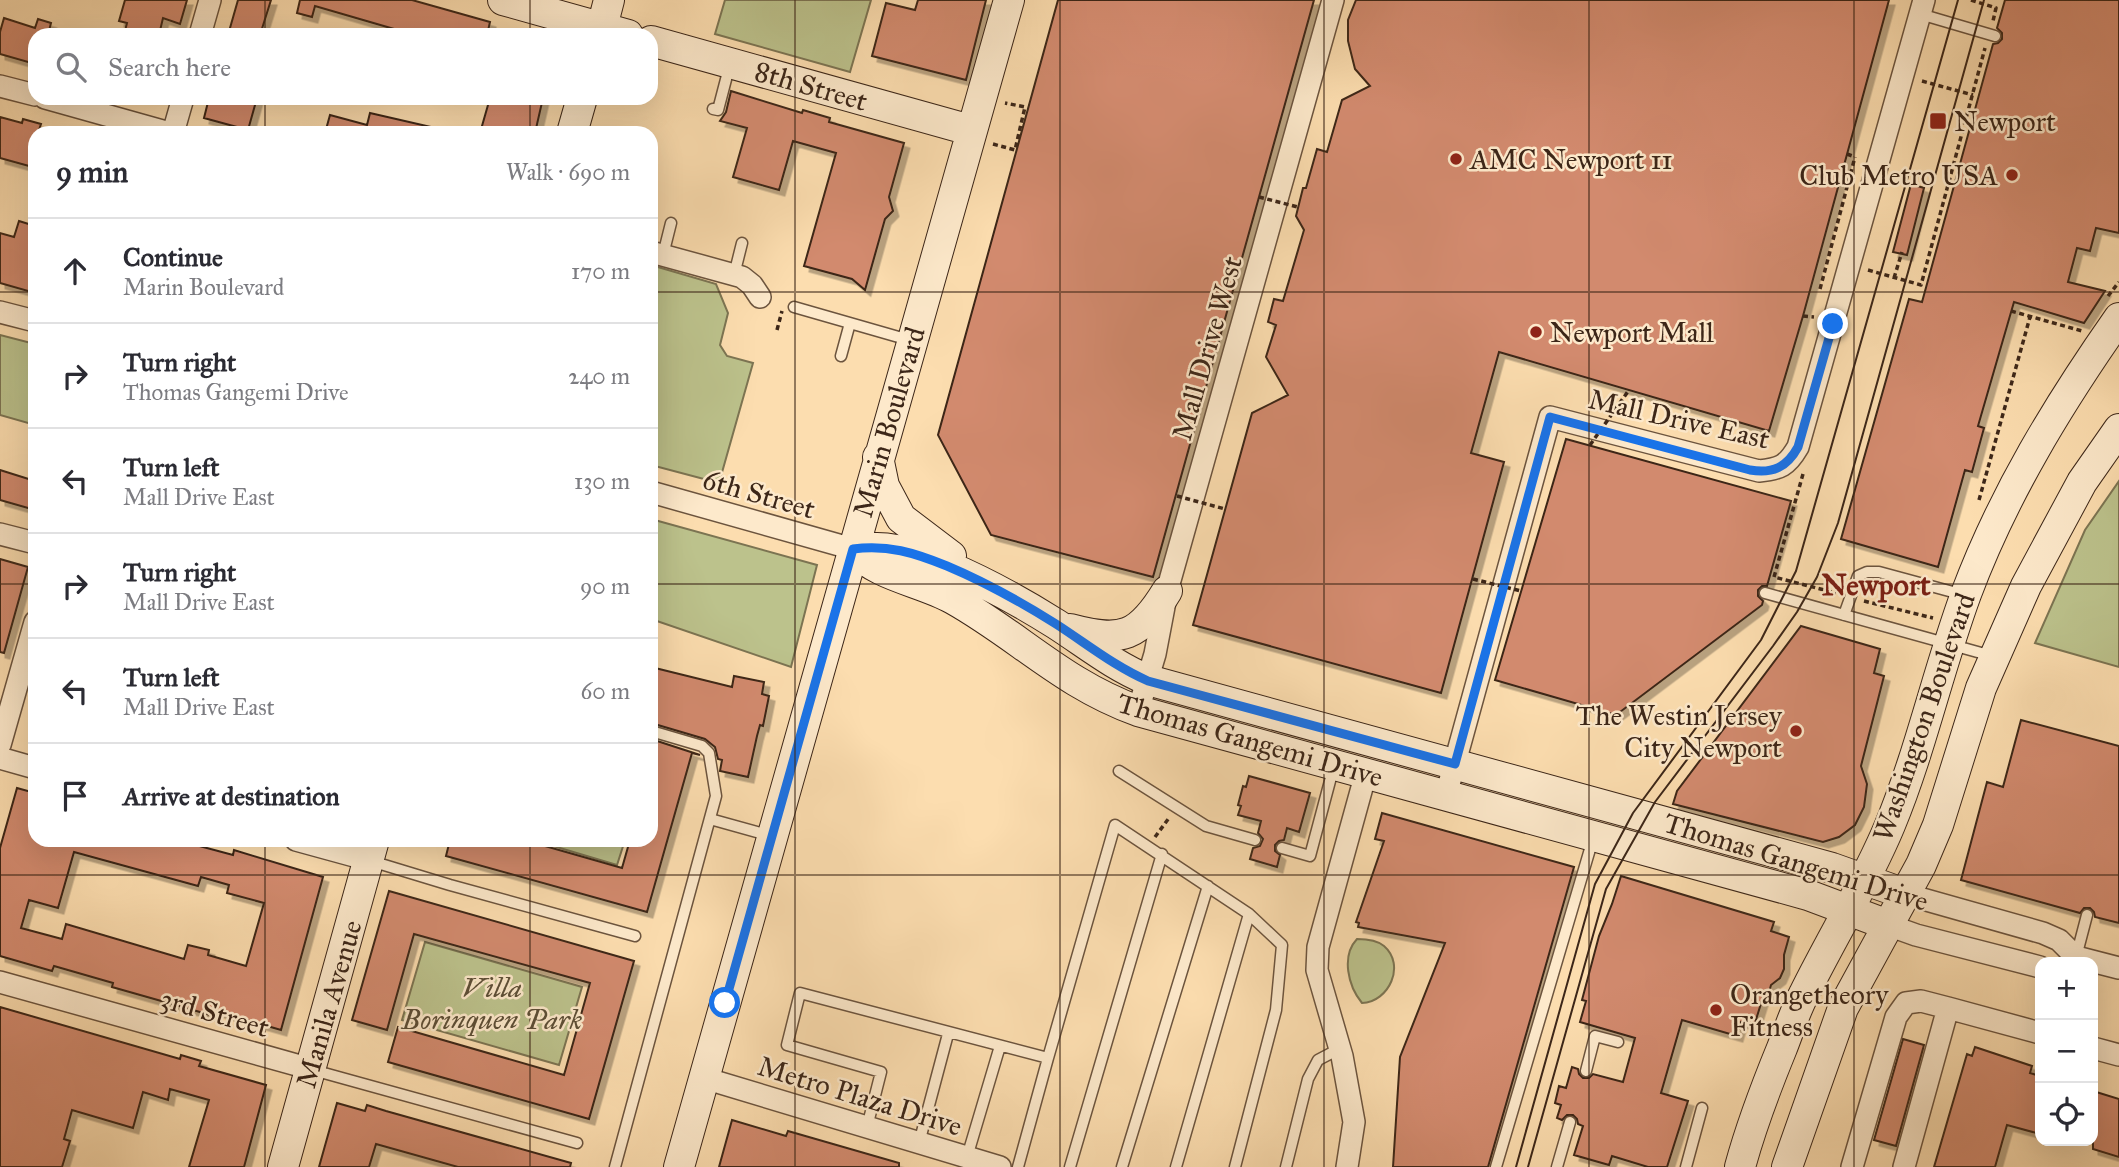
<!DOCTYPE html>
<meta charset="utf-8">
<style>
body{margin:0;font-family:"IM FELL Great Primer",serif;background:#f7f7f7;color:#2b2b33}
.controls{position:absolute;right:21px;bottom:21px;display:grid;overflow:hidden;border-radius:14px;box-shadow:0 7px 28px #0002}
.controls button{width:63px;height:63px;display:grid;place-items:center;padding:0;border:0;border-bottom:2px solid #e1e1e2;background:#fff;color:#2b2b33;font:35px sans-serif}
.stop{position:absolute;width:21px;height:21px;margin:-16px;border:5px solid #1a73e8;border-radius:50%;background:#fff}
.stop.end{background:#1a73e8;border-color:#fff;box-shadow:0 2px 7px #0008}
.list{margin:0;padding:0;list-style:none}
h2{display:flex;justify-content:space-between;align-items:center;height:91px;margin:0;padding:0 28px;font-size:30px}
h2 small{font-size:23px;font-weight:400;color:#7c7c81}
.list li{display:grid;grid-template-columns:46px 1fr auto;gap:21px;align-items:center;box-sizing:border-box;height:105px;padding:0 28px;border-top:2px solid #e1e1e2}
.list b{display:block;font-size:26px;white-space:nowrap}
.list p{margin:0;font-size:23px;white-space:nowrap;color:#7c7c81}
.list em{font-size:23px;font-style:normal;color:#7c7c81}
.icon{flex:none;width:38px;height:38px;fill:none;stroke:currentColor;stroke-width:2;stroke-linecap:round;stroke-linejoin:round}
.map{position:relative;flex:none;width:2119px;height:1167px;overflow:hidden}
.search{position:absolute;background:#fff;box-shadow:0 7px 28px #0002;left:28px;top:28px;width:630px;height:77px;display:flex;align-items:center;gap:18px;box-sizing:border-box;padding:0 24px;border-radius:21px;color:#7c7c81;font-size:26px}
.panel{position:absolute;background:#fff;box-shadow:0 7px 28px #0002;left:28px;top:126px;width:630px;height:721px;border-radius:21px}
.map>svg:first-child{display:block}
.green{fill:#bcc28c;stroke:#7c7452;stroke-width:2}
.building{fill:#d28a6e;stroke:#3c2618;stroke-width:2;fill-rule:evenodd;filter:url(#shadow)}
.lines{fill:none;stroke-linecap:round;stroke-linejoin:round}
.lane-casing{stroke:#6c543e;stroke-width:13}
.street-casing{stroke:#6c543e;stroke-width:24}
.secondary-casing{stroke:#3c2618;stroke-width:32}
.path{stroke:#3c2618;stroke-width:3.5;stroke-dasharray:5 3.5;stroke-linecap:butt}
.lane{stroke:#fde9cb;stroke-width:10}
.street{stroke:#fde9cb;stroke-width:21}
.secondary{stroke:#fde9cb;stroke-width:30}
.tram{stroke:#3c2618;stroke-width:2}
.path-bridge{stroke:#3c2618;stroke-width:3.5;stroke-dasharray:5 3.5;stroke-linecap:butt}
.route{stroke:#1a73e8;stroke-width:9}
.grid{fill:none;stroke:#3c2618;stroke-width:2;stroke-opacity:0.55}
.poi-dot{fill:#8f2418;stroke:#fde9cb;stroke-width:2.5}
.labels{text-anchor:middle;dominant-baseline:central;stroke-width:5;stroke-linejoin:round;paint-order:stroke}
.street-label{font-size:28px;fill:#3c2618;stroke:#fde9cb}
.poi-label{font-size:28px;fill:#3c2618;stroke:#fde9cb;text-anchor:start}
.park-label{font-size:28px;font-style:italic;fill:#5c4d35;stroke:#fde9cb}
.neighbourhood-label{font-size:30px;font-weight:bold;fill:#7a1f14;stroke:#fde9cb}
</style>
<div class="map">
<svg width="2119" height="1167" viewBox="0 0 2119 1167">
<defs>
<filter id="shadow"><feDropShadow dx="5.5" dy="5.5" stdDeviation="0" flood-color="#0004"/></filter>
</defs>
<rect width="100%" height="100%" fill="#fcddaf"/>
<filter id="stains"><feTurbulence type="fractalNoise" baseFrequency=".00286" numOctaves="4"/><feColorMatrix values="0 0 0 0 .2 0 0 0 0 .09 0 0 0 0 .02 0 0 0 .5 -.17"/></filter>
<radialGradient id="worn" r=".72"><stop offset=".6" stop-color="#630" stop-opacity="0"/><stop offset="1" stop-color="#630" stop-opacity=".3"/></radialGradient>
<!-- green -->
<path class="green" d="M725,0H871L850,72L715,34Z
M651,265L716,284L728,313L720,345L727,356L753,363L719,483L651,465Z
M0,335L35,344V425L0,415Z
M2119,481V667L2035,643L2085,530Z
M651,519L817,565L791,667L651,619Z
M533,840H625L617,865Z
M1357,939C1366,939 1377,940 1384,946C1406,965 1389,1002 1362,1003C1348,986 1341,956 1357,939Z
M425,942L582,987L559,1065L402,1020Z"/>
<!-- building -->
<path class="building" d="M125,0H187L180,24L163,18L159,35H124L127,23L119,21Z
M238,0H271L260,35H228Z
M300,0H412L490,22L487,35H400L401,31L315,6L312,17L297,13Z
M918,0H986L966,80L872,56L886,3L915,10Z
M1058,0H1314L1153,577L991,535L938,435Z
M1356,0H1889L1803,316L1769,431L1499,352L1471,453L1504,462L1441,693L1193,625L1252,413L1288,395L1266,357L1276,325L1268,322L1274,299L1283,301L1304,230L1296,216L1303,188H1306L1317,149L1327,152L1342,100L1370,86L1355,69L1348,41V20Z
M2005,0H2119V233L2096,228L2090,251L2077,248L2068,282L2105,291L2084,323L2014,302L1978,426L1984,428L1972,472L1965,470L1938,567L1841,539L1909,299L1922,302L1993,44L1998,43L2002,39V33L1997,28Z
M4,18L35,28L38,19L51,23L48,35H35V64L0,54V32Z
M731,91L802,113L803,110L830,118L829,122L904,143L889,197L893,211L885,219L865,290L852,279L804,266L836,153L793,141L779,190L733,177L747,128L720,121L726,112Z
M209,98H257L248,130L204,118Z
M490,98H543L535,133H480Z
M370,113L431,127L430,133H325L330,115L367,125Z
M0,117L22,123L23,119L41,124L38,133H35V145L29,166L0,158Z
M1911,184L1924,188L1907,255L1893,252Z
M19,221L35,226V293L0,283V233L14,237Z
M1566,439L1791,501L1767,586H1762L1758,590V596L1763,601L1762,605L1616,715L1495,680Z
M0,470L35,481V510L0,500Z
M0,559L28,567L4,653L0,652Z
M1801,626L1880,649L1874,673L1884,676L1861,766L1867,784L1864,807L1855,825L1839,837L1823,842L1673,804L1677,791Z
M651,667L732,687L734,676L764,682L762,694L769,696L763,726L760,725L757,736L748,777L720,771L722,760L718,759L715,747L705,739L651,723Z
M2021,720L2119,746V923L2095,917L2094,912L2090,908H2084L2080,913L1961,880L1987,782L2003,787Z
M651,739L700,755L692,753L647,912L446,856L450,840H524L622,868L630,840H651Z
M1249,776L1310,793L1299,832L1287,828L1284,840L1279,841L1275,845V851L1280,855L1277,867L1250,859L1253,848L1260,846L1263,839L1258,833L1261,821L1238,815L1241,806L1238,805L1243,786L1246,787Z
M17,788L35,793V840H177L233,855L234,850L323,877L281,1030L212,1010L210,1015L193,1010L112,987L113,983L54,966L52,971L0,956V848ZM74,852L198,886L201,877L229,885L227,893L264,903L246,966L208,955L209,950L188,945L184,959L66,924L62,939L21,928L29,900L58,908Z
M1382,813L1574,867L1488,1167H1393L1400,1057L1445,943L1358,927L1359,923L1356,922L1384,841L1375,839Z
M1621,876L1774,922L1771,931L1789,937L1784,955V969L1780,978L1771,985L1768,996L1764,994L1754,1026L1741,1022L1737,1036L1682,1020L1661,1093L1688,1101L1667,1167H1648L1612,1156L1609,1165L1574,1155L1583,1126L1578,1124L1577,1119L1573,1115H1567L1562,1120L1557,1118L1561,1105L1555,1103L1559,1086L1566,1088L1572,1067L1578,1069L1579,1074L1583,1078H1589L1593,1074L1623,1082L1635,1038L1580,1022L1586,1001L1582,1000L1599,936L1612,904Z
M389,891L634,961L589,1119L388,1062L398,1027L564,1075L590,983L414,934L387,1030L352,1020Z
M0,1007L180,1059L181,1055L201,1061L199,1066L266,1085L244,1167H189L209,1100L170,1089L168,1100L143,1092L133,1128L72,1110L64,1139L70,1141L62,1167H0Z
M1903,1039L1924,1045L1896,1146L1874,1140Z
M1975,1047L2032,1066L2030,1073L2040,1076V1134L2007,1125L1995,1167H1934L1967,1054L1972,1056Z
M2093,1091L2119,1099V1157L2093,1149Z
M337,1103L365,1111L367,1105L386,1111L571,1163L570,1167H458L376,1144L369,1167H319Z
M732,1120L786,1136L788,1131L899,1163V1167H719Z"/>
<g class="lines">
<!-- lane casing -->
<g class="lane-casing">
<path id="lane" d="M1920,14L1995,36
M713,109L718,110L730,64
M663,255L671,223
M734,275L742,243
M794,307L909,340
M841,356L850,323
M1765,593L1992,656
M1844,615L1858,576L1867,572H1879L1964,595
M1119,771L1206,826L1255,840
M710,819L771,836
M1282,848L1310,856L1334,766
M371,861L450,885L635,936
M2076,957L2087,915
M313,1070L577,1143
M1586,1071L1595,1036L1618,1042
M867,1127L881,1072L787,1045L800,993L1048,1058L1115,825L1249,914L1282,945L1276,1010L1235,1167
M919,1143L948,1034
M967,1157L1000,1046
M615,1167L716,796L709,753L702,746L651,731
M1018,1167L1048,1058
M1070,1167L1162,854
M1122,1167L1208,886
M1176,1167L1249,914
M1286,1167L1308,1079L1318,1060L1339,1049
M1496,1167L1593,839
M1557,1167L1570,1122
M1686,1167L1702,1108"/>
</g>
<!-- street casing -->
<g class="street-casing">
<path id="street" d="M200,35L210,0
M0,86L35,95
M45,98L170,133
M173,133L183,98
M651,252L742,277L752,285L760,297
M0,312L35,321
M651,492L853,549
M0,534L35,543
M1138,711L1155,654L1167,591L1333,0
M0,745L35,622
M0,758L35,768
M1446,795L1550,417L1759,471C1780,469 1787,466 1798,447L1924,0
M296,840L369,860
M1905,894L2043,933L2059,940L2076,957L2119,968
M1888,925L1916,935L2040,967
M0,982L311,1069
M2093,1048L2119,1055
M704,1078L1000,1167
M1347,1167L1354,1122L1342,1056L1317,970L1318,947L1366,773
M1852,1167L1896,1017L1906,1003L1921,1001L1948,1008
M1904,1167L1948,1008L2040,1033"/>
</g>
<!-- secondary casing -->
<g class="secondary-casing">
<path id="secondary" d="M503,0L628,35
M600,35L609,0
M651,41L970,130
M572,133L582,98
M878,457L884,486L901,518L951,556
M853,549C887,544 915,553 947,566C985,582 1021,602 1056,624C1087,644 1114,666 1148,680L1832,868L1905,894
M853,549C878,577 921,581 953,599C1019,636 1063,684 1138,711L1808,895L1888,925
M1070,629C1122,643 1139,637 1167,591
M283,1167L374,840
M679,1167L1009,0
M1740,1167C1751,1126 1766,1087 1782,1048C1789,1030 1795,1011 1804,994C1832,937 1866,883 1890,825C1921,750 1938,670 1966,594C2003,495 2058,405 2119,318
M1787,1167L1843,1008L1921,865L1938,825L1981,688L2026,586L2082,482L2119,429"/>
</g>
<!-- path -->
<path class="path" d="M1971,0L1996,8L1993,21
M1922,81L1973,95
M993,144L1015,150L1025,107L1005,103
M1847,154L1855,157
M1868,270L1921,285L1985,48
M1894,278L1902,252
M1820,289L1855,157
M2108,296L2119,282
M2011,311L2082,331L2083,330
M1803,316L1814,317
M777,330L782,311
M1803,474L1774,577L1836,593
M1979,500L2030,317
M1864,601L1933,618
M1155,837L1169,818"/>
<!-- lane -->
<use href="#lane" class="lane"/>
<!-- street -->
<use href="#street" class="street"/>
<!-- secondary -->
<use href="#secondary" class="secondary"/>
<!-- tram -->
<path class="tram" d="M1516,1167L1595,884L1633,813L1761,640L1796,571L1958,0
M1528,1167L1606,889L1655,802L1773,646L1797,612L1817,577L1838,523L1984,0"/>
<!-- path-bridge -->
<path class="path-bridge" d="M1259,197L1298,207
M1590,445L1629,390
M1177,496L1225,509
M1473,579L1521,591"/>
</g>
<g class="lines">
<!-- route -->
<path class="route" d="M725,1003L853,549C887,544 915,553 947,566C985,582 1021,602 1056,624C1087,644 1114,666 1148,681L1455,764L1550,417L1750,470C1773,474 1787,467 1798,447L1833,324"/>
</g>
<!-- grid -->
<path class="grid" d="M265,0V35M530,0V35M795,0V1167M1060,0V1167M1324,0V1167M1589,0V1167M1854,0V1167M265,98V133M530,98V133M0,292H35M651,292H2119M0,584H35M651,584H2119M265,840V1167M530,840V1167M0,875H2119"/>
<!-- markers -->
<g class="poi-dot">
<rect x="1929" y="112" width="18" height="18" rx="3.5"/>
<circle cx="1456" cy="159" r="7"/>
<circle cx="2012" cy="175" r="7"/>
<circle cx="1536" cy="332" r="7"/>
<circle cx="1796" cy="731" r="7"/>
<circle cx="1716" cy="1010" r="7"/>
</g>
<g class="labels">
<!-- street labels -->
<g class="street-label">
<text transform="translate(811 86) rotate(16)">8th Street</text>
<text transform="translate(1207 348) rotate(-74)">Mall Drive West</text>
<text transform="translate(1679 419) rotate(13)">Mall Drive East</text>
<text transform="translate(889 422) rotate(-74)">Marin Boulevard</text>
<text transform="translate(759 494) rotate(16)">6th Street</text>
<text transform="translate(1924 717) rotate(-71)">Washington Boulevard</text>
<text transform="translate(1250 740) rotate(16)">Thomas Gangemi Drive</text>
<text transform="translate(1796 862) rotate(17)">Thomas Gangemi Drive</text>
<text transform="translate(329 1004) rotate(-74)">Manila Avenue</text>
<text transform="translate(215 1013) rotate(16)">3rd Street</text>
<text transform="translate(860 1096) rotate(17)">Metro Plaza Drive</text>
</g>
<!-- poi labels -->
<g class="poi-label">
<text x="1954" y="121">Newport</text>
<text x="1470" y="159">AMC Newport 11</text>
<text x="1998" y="175" text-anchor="end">Club Metro USA</text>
<text x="1550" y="332">Newport Mall</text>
<text x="1782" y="715" text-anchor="end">The Westin Jersey<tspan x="1782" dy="32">City Newport</tspan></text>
<text x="1730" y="994">Orangetheory<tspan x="1730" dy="32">Fitness</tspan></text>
</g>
<!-- park labels -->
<g class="park-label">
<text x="492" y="987">Villa<tspan x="492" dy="32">Borinquen Park</tspan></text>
</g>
<!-- neighbourhood labels -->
<g class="neighbourhood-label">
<text x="1876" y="585">Newport</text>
</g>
</g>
<rect width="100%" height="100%" filter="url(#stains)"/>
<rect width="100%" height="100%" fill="url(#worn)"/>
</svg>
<div class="controls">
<button>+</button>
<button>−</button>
<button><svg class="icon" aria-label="locate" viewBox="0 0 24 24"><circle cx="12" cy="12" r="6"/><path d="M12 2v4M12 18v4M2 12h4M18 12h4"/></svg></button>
</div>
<div class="stop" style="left:725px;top:1003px"></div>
<div class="stop end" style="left:1833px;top:324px"></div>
<div class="search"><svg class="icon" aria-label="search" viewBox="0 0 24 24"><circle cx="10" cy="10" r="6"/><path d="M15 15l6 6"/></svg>Search here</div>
<section class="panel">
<h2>9 min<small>Walk · 690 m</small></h2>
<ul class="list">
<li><svg class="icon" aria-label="ahead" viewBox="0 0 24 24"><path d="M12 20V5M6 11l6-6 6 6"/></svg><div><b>Continue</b><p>Marin Boulevard</p></div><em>170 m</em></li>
<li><svg class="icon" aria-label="right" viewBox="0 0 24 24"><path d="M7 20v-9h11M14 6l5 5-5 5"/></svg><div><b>Turn right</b><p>Thomas Gangemi Drive</p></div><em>240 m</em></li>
<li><svg class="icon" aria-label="left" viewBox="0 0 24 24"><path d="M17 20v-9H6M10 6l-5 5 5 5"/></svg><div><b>Turn left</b><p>Mall Drive East</p></div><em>130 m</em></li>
<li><svg class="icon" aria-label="right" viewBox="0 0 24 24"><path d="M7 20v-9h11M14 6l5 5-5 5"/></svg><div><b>Turn right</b><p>Mall Drive East</p></div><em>90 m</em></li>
<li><svg class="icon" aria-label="left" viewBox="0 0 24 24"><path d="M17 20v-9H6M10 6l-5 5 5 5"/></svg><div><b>Turn left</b><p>Mall Drive East</p></div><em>60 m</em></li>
<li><svg class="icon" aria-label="arrive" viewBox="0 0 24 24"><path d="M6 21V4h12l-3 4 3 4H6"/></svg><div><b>Arrive at destination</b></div></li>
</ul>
</section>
</div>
